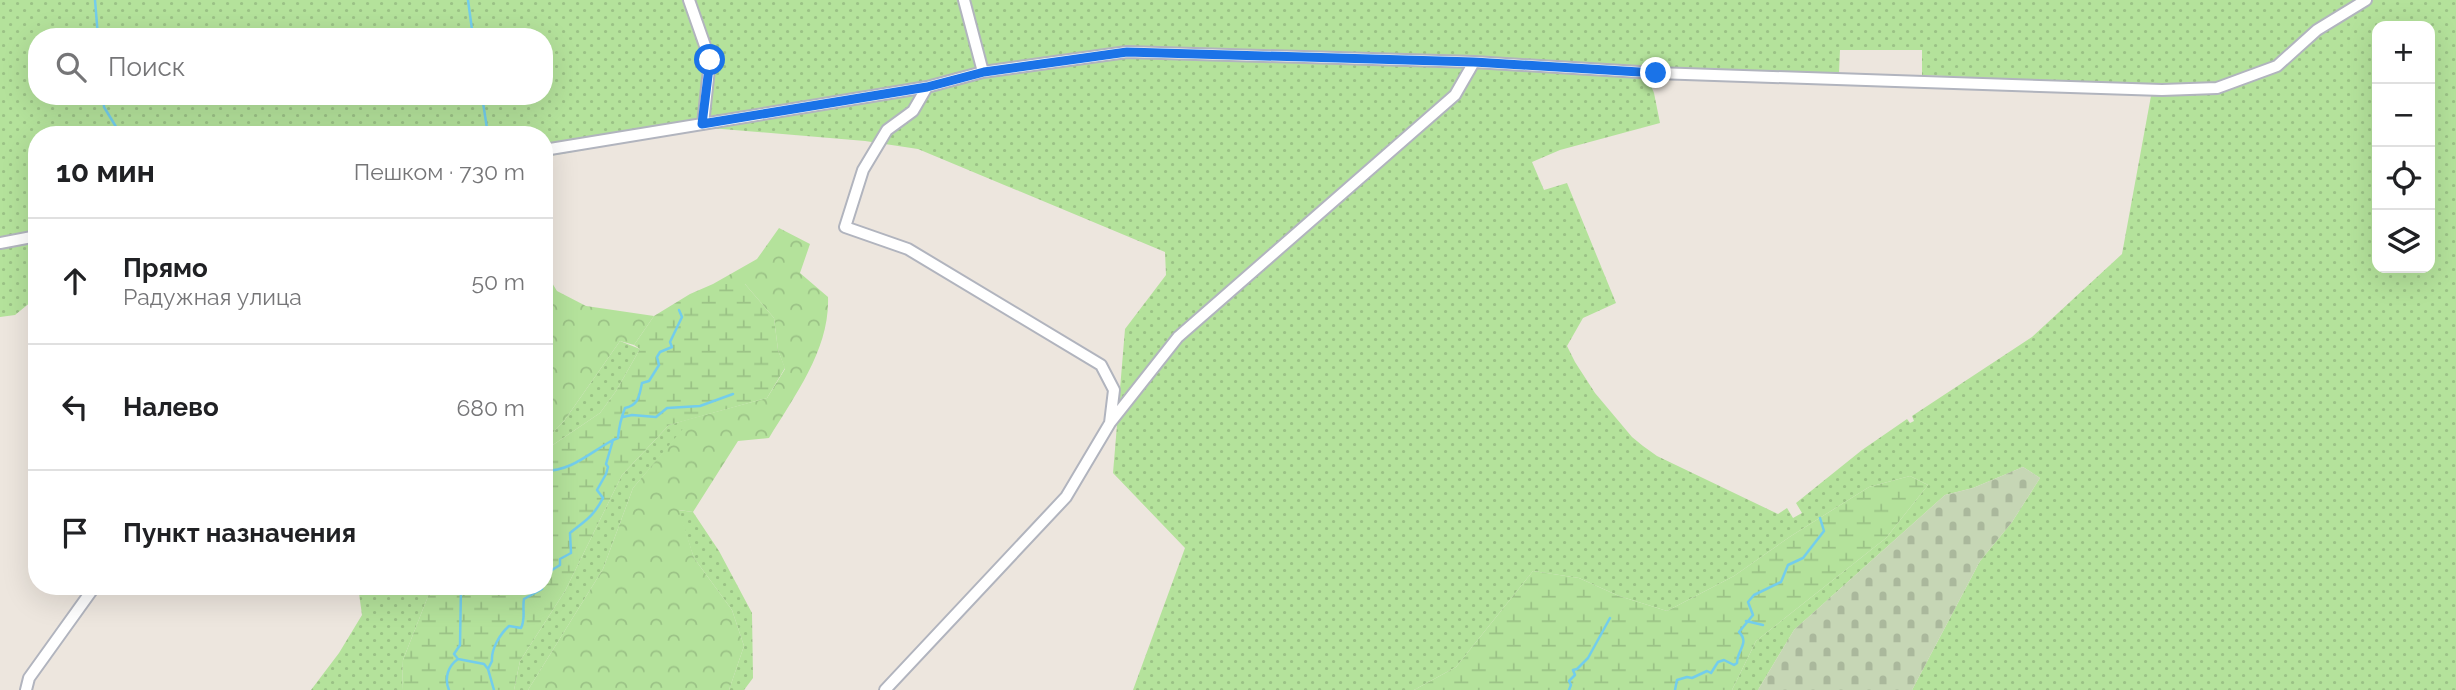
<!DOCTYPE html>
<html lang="ru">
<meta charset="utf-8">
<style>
body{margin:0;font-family:Raleway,sans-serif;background:#f6f6f6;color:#202124}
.controls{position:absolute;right:21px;top:21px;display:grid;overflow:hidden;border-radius:14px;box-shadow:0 7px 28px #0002}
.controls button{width:63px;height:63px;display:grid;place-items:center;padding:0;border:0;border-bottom:2px solid #e0e0e0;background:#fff;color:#202124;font:35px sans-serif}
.stop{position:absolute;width:21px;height:21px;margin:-16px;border:5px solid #1a73e8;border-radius:50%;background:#fff}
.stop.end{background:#1a73e8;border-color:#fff;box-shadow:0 2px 7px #0008}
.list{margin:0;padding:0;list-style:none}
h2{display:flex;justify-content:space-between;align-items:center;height:91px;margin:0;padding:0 28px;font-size:30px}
h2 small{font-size:23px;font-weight:400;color:#757577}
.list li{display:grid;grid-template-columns:46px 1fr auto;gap:21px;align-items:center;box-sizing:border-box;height:126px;padding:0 28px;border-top:2px solid #e0e0e0}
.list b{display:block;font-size:26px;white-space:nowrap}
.list p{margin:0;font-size:23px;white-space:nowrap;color:#757577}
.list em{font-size:23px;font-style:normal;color:#757577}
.icon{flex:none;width:38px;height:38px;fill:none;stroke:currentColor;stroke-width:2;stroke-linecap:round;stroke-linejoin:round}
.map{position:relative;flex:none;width:2456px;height:690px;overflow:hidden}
.search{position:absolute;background:#fff;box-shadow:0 7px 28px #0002;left:28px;top:28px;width:525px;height:77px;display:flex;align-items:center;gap:18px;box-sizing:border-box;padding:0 24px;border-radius:28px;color:#757577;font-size:26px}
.panel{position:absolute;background:#fff;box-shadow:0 7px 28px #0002;left:28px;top:126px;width:525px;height:469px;border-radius:28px}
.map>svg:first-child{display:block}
.grass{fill:url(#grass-dots);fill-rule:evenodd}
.forest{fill:url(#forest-crowns)}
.wetland{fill:url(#wetland-marsh)}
.cemetery{fill:url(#cemetery-stones)}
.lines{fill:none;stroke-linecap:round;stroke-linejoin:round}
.stream{stroke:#73cdec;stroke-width:2.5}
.minor-casing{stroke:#b1b4be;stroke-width:14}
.minor{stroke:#fff;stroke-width:10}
.route{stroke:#1a73e8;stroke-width:9}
</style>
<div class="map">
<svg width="2456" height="690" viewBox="0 0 2456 690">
<defs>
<pattern id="grass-dots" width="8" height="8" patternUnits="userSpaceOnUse" patternTransform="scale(1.75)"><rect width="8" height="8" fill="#b4e29b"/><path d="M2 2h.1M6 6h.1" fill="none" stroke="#9bc286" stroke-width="1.8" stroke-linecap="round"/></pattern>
<pattern id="forest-crowns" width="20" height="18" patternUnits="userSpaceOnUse" patternTransform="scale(1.75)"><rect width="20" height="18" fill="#b4e29b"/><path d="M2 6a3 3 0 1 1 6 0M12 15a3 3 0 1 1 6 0" fill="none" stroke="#9bc286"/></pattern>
<pattern id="wetland-marsh" width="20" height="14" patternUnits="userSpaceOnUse" patternTransform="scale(1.75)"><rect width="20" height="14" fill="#b4e29b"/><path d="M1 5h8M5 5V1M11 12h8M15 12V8" fill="none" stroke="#9bc286"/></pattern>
<pattern id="cemetery-stones" width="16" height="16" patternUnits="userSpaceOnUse" patternTransform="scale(1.75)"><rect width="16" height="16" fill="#c6d6b5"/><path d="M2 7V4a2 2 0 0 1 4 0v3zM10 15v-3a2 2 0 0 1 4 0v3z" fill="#aab89c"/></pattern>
</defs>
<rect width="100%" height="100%" fill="#ede6de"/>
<!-- grass -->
<path class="grass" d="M0,0H2456V690H1912L1980,561L2012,522L2040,478L2023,467L1973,488L1945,495L1794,630L1758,690H1732L1756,641L1886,538L1928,485L1910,476L1869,487L1791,536L1734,576L1667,611L1619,596L1579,578L1533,571L1456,667L1414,690H1133L1185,548L1113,473L1125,329L1166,275L1165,252L918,149L865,141L710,128L544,157V135H37V297L15,315L0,317ZM2377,26H2430V268H2377ZM37,37H544V96H37ZM1840,50H1922V75L2153,85L2122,254L2032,337L1912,416L1914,421L1910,423L1907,419L1862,450L1796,503L1802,513L1793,518L1787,508L1778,514L1657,456L1643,446L1632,437L1595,393L1575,362L1567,346L1583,318L1616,303L1567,183L1544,190L1532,162L1560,150L1660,123L1654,93L1643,66L1839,73Z
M620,341L640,349L616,391L600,413L544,451V442L564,421Z
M686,420L687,425L633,488L603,569L528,690H514L520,661L565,591L622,475L669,425Z
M678,510L693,512L719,551L752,613L753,678L744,690H729L744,646L732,610L694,558Z
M358,586H432L403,660L402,690H311L339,653L362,615Z"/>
<!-- forest -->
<path class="forest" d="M779,228L810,244L800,273L828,297C830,349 795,395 769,438L738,441L693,512L679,510L694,558L732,610L744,646L729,690H528L603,569L633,488L686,425V420L767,398L785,369L778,350L774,318L745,284H713L757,259Z
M544,270L557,291L586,306L654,316L634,345L620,341L564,421L544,442Z"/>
<!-- wetland -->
<path class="wetland" d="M713,284H745L774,318L778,350L785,368L767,398L669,425L622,475L565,591L520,661L514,690H402L403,660L432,586H544V451L600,413L616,391L640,349L634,345L654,316L690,294Z
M1910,476L1928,485L1886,538L1756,641L1732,690H1414L1456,667L1533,571L1579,578L1619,596L1667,611L1734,576L1791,536L1869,487Z"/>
<!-- cemetery -->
<path class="cemetery" d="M2023,467L2040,478L2012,522L1980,561L1912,690H1758L1794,630L1945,495L1973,488Z"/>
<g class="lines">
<!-- stream -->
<path class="stream" d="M95,0L98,37
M468,0L473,37
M103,96L104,107L121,135
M482,96L488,135
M623,417L632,415L656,417L667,408L700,406L733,394
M544,471C572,471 589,453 613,440
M544,575L560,565V559L571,553L570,533C586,520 593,517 603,498L597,490L606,474L608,467L606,464L613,440L618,438C619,427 621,418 625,408C639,405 639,396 642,383L649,381L659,365L657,357L660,352L672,347L670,342L682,317L679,310
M1746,621L1763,625
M458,659L454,654L460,645L461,586
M449,690C444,678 448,666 458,659L484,664L488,669
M494,690L488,669L492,661C491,649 500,634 509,626L521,628C526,618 522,609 524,599L542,589V586
M1569,690L1571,685L1569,681L1575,675L1573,670L1577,669L1588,658L1610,618
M1675,690L1677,680L1687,677L1692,678L1707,671L1711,673L1718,662L1724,660L1734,665L1737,663C1737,650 1750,643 1739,632L1753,615L1748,602L1754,595L1781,582L1788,565L1803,558L1824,531L1820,518"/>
<!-- minor casing -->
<g class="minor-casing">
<path id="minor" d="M689,0L710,60L703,124
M964,0L983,72
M927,87L913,111L887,130L863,170L845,227L908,249L1101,365L1114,390L1110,423
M544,150L927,87L983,72L1127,52L1474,62L1656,73L2162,90L2217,88L2277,66L2317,30L2366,0
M0,243L37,236
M26,690L29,678L95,586
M885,690L1066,497L1110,423L1178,337L1455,95L1474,62"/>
</g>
<!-- minor -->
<use href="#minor" class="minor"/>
</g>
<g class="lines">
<!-- route -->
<path class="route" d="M710,60L702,124L927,87L984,72L1127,52L1474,62L1656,73"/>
</g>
</svg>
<div class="controls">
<button>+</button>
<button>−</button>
<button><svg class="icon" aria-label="locate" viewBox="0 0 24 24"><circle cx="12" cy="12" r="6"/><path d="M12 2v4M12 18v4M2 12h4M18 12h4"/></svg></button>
<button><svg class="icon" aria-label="layers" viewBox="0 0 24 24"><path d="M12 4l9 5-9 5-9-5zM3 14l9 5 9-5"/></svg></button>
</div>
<div class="stop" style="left:710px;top:60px"></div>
<div class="stop end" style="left:1656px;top:73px"></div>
<div class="search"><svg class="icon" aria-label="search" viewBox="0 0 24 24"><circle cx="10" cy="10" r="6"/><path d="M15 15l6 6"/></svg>Поиск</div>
<section class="panel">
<h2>10 мин<small>Пешком · 730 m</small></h2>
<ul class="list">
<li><svg class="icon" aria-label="ahead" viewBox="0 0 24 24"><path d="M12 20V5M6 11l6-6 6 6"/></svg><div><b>Прямо</b><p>Радужная улица</p></div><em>50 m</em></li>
<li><svg class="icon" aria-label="left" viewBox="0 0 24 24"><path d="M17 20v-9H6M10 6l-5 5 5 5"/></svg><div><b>Налево</b></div><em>680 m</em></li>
<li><svg class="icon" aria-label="arrive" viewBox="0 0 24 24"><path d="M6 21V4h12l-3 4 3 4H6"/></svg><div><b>Пункт назначения</b></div></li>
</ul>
</section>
</div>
